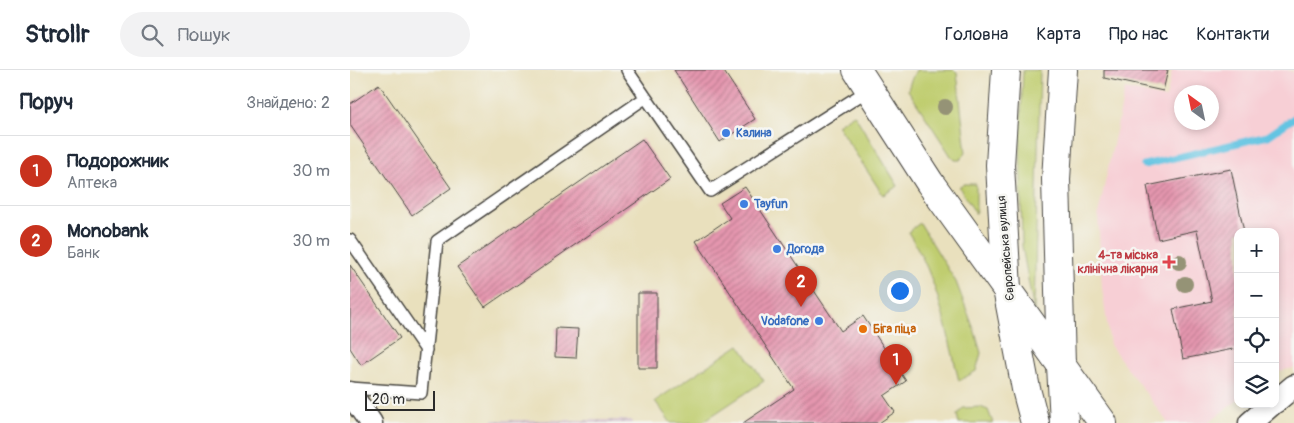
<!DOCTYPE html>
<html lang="uk">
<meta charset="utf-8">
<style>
body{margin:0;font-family:Pangolin,sans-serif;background:#f2f2f3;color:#1f2937}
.controls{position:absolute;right:15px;bottom:15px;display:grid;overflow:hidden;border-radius:10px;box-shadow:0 2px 8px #0003}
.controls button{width:45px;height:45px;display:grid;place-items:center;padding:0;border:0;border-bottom:1px solid #e0e1e3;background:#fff;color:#1f2937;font:25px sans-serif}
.compass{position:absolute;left:824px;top:15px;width:45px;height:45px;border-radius:50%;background:#fff;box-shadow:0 2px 8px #0003;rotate:327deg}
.scale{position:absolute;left:15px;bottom:12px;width:70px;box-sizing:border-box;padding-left:5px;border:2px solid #2b2b2b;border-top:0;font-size:14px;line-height:18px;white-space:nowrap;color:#2b2b2b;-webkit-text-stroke:4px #f6f6f2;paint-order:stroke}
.you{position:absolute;left:549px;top:220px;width:18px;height:18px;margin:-12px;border:4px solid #fff;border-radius:50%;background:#1a73e8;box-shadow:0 0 0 8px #1a73e833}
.badge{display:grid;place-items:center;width:32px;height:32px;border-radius:50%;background:#c8321e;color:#fff;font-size:16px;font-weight:700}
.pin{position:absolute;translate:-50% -41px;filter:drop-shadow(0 1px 2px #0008)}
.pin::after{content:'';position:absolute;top:26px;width:18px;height:15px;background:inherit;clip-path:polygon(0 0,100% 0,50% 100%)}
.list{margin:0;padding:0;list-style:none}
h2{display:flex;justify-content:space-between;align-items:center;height:65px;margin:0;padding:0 20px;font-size:21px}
h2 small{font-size:16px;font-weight:400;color:#747a83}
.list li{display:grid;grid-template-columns:32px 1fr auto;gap:15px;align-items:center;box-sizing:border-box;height:70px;padding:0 20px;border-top:1px solid #e0e1e3}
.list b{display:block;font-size:19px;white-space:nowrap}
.list p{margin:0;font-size:16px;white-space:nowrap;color:#747a83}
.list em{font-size:16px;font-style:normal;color:#747a83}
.icon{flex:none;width:28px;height:28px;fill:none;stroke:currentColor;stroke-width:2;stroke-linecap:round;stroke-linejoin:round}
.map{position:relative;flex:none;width:944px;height:353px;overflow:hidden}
header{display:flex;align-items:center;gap:30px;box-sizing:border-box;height:70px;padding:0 25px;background:#fff;border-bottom:1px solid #e0e1e3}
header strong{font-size:24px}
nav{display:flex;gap:28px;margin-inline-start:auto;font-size:18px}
.search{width:350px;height:45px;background:#f2f2f3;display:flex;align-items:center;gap:12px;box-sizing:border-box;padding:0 18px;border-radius:28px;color:#747a83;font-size:19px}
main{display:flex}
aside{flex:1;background:#fff}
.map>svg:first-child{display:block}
.built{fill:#f7cfd5;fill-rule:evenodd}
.industrial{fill:url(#industrial-furrows)}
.grass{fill:#c0cd6f;stroke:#767c4d}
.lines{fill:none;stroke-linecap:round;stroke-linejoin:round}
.stream{stroke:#64c4e2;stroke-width:7}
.building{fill:url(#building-hatch)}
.lane-casing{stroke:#484641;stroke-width:14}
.street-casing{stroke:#484641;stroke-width:25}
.secondary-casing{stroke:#484641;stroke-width:30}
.primary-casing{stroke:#484641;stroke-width:30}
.lane{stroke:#fff;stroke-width:11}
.street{stroke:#fff;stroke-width:22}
.secondary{stroke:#fff;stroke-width:28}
.primary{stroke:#fff;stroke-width:28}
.tree{fill:#959376}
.shop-dot{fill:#3f7fe0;stroke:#f6f6f2;stroke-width:2}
.health-dot{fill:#e0444e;stroke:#f6f6f2;stroke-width:2}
.food-dot{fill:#e8710a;stroke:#f6f6f2;stroke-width:2}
.labels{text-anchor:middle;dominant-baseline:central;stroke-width:5;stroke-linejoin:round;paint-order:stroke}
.shop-label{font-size:12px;font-weight:bold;fill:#366cbe;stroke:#f6f6f2;text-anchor:start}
.street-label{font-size:12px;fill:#2b2b2b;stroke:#f6f6f2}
.health-label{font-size:12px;font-weight:bold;fill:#be3a42;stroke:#f6f6f2;text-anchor:end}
.food-label{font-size:12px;font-weight:bold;fill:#c56008;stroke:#f6f6f2;text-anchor:start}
</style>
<header>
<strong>Strollr</strong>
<div class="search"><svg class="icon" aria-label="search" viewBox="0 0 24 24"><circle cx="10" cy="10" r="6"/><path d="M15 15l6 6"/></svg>Пошук</div>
<nav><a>Головна</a><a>Карта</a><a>Про нас</a><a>Контакти</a></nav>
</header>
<main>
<aside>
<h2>Поруч<small>Знайдено: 2</small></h2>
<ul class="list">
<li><span class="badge">1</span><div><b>Подорожник</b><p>Аптека</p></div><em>30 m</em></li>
<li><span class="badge">2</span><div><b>Monobank</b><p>Банк</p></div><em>30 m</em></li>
</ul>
</aside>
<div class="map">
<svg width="944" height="353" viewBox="0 0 944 353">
<defs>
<pattern id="industrial-furrows" width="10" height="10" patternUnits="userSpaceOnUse" patternTransform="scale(1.25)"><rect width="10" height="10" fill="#d2bdc8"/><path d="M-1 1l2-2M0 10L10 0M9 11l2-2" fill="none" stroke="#b4a3ac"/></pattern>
<pattern id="building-hatch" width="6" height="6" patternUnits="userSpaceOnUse" patternTransform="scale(1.25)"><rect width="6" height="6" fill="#e596af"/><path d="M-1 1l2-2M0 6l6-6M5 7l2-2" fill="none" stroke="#ba7b8f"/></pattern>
</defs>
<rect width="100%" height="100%" fill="#f6f6f2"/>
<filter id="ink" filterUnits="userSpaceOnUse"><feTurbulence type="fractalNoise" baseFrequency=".02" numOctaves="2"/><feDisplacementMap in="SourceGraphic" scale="10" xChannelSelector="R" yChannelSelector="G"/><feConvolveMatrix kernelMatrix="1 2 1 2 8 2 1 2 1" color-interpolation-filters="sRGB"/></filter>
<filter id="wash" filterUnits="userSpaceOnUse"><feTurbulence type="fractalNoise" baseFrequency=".0096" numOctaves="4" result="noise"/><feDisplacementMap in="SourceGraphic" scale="20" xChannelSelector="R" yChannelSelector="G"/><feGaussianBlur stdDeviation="1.12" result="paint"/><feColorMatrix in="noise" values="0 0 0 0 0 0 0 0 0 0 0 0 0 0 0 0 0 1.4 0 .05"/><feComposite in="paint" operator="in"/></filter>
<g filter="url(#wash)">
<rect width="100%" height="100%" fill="#e9e0bd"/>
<!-- built -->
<path class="built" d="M822,0H937L944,2V298L925,302V162H888V330L857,353H818L760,275L752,218L748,145L775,19L816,28ZM832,22H862V52H832Z"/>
<!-- industrial -->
<path class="industrial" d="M142,350H281L283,353H144Z"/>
<!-- grass -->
<path class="grass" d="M566,0H604L607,2L616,83L610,90H605L601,86L558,20L561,10Z
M673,0H690L684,242L672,176L670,70Z
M504,44L548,116L533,125L487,55Z
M614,114H626V144L609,117Z
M570,153L606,212L625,262L631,283L626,301L609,311C596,258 588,209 558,162Z
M389,275L414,311L351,353H321L305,331Z
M630,337L638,340L643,353H609L607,345L613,338Z"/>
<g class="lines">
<!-- stream -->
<path class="stream" d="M794,95L918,66L944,48"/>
</g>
<g id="blocks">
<!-- building -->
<path class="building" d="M324,0H373L405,49L370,72Z
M754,0H818L813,21L754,8Z
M29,14L101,118L62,145L0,55V34Z
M292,69L320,109L135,237L107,197Z
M881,99L894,162H888V278L833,289L823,239L862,231L847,160L808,169L797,116Z
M395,117L491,261L513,246L556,311L534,326L545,342L529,353H393L444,319L346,171L380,148L370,133Z
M0,195L50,268L11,295L0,278Z
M288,223H307V298H288Z
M206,258L228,259L226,288L205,287Z"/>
</g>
</g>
<g filter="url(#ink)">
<use href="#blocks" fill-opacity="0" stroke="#484641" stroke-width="1"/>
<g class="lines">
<!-- lane casing -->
<g class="lane-casing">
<path id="lane" d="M277,0L360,121L520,19
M0,170L76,280
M0,318L71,323L87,171L295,28"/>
</g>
<!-- street casing -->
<g class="street-casing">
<path id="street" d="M0,323L21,353
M925,332L944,316
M900,353L922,334"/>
</g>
<!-- secondary casing -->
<g class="secondary-casing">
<path id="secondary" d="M507,0L580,113L753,353"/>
</g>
<!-- primary casing -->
<g class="primary-casing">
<path id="primary" d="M656,0L650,95L657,219L676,319L685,353
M713,0L706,109L711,295L714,353"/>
</g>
<!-- lane -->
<use href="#lane" class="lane"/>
<!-- street -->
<use href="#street" class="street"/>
<!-- secondary -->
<use href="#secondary" class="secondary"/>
<!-- primary -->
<use href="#primary" class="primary"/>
</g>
<!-- trees -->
<g class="tree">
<circle cx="595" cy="37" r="8"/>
<circle cx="829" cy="192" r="8"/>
<circle cx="835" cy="214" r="8"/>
</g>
</g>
<!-- markers -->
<g class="shop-dot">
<circle cx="376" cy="63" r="5"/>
<circle cx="394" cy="134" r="5"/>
<circle cx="427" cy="179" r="5"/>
<circle cx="469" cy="251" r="5"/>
</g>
<path class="health-dot" d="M816.5 184.5h5v5h5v5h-5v5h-5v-5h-5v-5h5z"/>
<circle class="food-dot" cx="513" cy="259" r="5"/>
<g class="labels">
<!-- shop labels -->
<g class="shop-label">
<text x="386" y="63">Калина</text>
<text x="404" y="134">Tayfun</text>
<text x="437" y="179">Догода</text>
<text x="459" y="251" text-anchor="end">Vodafone</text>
</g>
<!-- street labels -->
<g class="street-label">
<text transform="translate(656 178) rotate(-95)">Європейська вулиця</text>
</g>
<!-- health labels -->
<g class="health-label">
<text x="808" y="185">4-та міська<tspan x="808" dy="14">клінічна лікарня</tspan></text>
</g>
<!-- food labels -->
<g class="food-label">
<text x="523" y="259">Біга піца</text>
</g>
</g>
</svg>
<div class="controls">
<button>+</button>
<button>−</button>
<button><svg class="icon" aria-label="locate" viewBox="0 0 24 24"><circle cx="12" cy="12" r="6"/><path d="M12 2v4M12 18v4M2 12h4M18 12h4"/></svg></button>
<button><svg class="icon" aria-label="layers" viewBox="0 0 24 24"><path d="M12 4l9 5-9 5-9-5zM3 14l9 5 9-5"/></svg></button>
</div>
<svg class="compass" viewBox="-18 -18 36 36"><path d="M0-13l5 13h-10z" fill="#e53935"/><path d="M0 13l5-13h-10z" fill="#747a83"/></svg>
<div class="scale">20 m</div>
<div class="you"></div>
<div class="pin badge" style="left:546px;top:315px">1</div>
<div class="pin badge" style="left:451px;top:237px">2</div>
</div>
</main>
